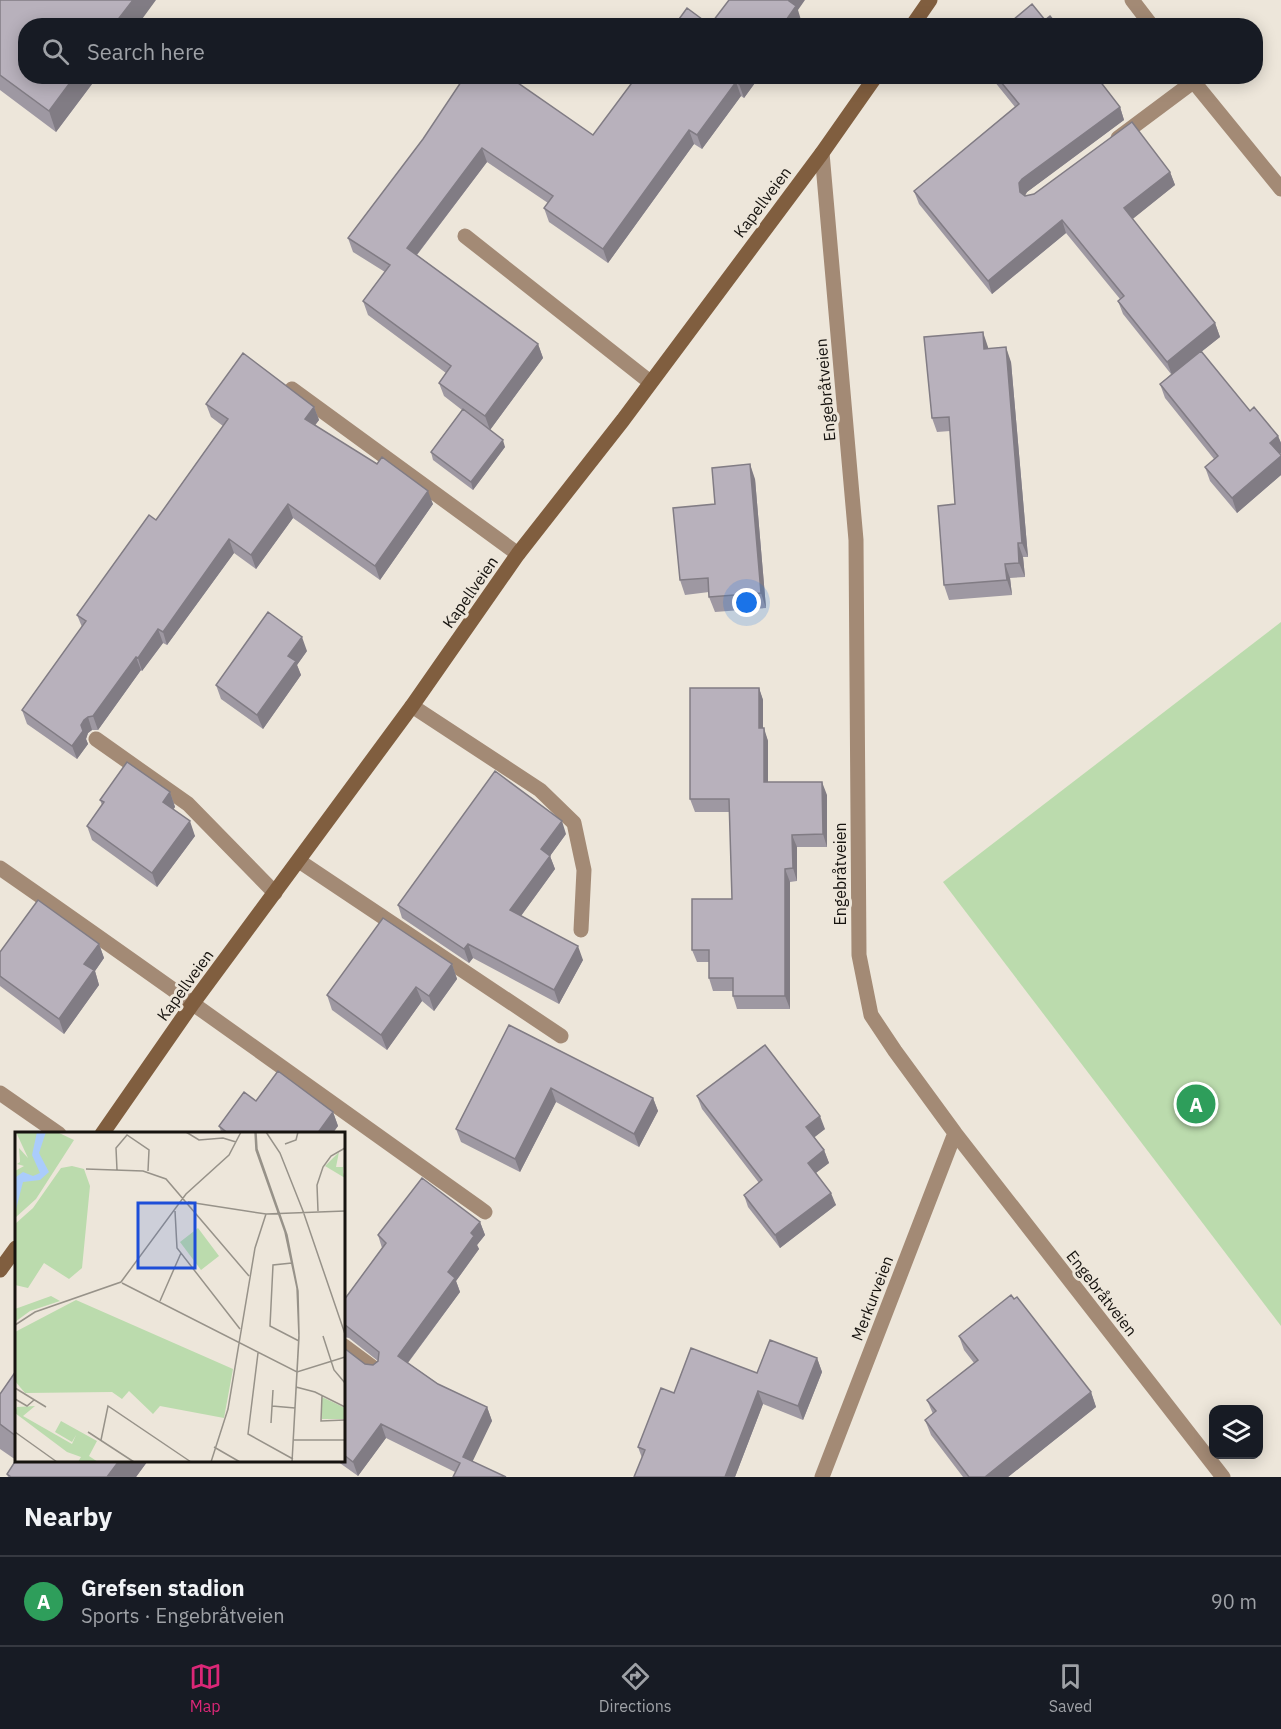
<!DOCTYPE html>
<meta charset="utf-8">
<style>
body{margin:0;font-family:"IBM Plex Sans",sans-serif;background:#20242c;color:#f1f3f6}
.controls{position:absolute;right:18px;bottom:18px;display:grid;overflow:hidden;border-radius:12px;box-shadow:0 3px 15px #0003}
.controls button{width:54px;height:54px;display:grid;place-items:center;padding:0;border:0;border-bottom:2px solid #363941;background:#171b24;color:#f1f3f6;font:30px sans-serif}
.you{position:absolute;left:747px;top:603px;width:21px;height:21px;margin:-15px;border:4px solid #fff;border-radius:50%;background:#1a73e8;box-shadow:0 0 0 9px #1a73e833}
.badge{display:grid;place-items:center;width:39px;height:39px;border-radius:50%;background:#db2777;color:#fff;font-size:20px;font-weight:700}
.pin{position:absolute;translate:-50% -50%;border:3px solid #fff;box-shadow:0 2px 6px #0006}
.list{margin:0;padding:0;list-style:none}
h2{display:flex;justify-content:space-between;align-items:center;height:78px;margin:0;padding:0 24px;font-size:26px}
h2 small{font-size:20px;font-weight:400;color:#9ea1a6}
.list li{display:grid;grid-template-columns:39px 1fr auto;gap:18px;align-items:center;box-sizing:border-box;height:90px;padding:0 24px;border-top:2px solid #363941}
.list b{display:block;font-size:22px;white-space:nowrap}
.list p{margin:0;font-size:20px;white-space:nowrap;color:#9ea1a6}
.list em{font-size:20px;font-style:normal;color:#9ea1a6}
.icon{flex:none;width:33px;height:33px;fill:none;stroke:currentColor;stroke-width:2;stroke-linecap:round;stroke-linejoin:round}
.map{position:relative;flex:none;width:1281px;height:1477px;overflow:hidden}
.search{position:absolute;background:#171b24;box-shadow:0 3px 15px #0003;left:18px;right:18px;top:18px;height:66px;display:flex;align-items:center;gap:15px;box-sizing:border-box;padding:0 21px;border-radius:24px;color:#9ea1a6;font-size:22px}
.sheet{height:168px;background:#171b24}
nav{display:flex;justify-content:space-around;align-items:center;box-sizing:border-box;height:84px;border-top:2px solid #363941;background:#171b24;font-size:16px;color:#9ea1a6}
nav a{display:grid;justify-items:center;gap:3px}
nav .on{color:#db2777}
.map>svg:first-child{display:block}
.green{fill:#bbdbad}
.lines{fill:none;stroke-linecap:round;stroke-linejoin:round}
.lane{stroke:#a38a75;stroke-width:15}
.street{stroke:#a38a75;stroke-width:15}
.secondary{stroke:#805e3f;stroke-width:15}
.wall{fill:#9e98a2}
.shaded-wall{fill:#817c84}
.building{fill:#b8b1bc;stroke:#817c84;stroke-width:1.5}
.labels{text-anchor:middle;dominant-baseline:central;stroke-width:6;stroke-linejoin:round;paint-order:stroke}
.street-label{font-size:16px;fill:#16130f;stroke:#ede6da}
.inset-road{fill:none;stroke:#979289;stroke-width:1.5}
.view{fill:#1d4ed8;fill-opacity:0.15;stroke:#1d4ed8;stroke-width:3}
.inset-edge{fill:none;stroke:#16130f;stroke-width:3}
</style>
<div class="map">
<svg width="1281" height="1477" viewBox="0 0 1281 1477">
<rect width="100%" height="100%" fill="#ede6da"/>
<!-- green -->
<path class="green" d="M1281,622V1326L943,882Z"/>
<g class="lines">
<!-- lane -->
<path class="lane" d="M1118,138L1193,82
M465,236L650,382
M292,389L518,554
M412,706L540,790L574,823L584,870L581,930
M96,739L188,804L275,893
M299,861L561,1036
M0,868C163,981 323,1097 485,1212
M0,1093L59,1134
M344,1346L375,1369"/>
<!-- street -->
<path class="street" d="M1132,0L1152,26
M1189,76L1281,189
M822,153L856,540L859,955L871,1015L895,1051L955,1133L1223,1477
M822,1477L955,1133"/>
<!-- secondary -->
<path class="secondary" d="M912,26L930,0
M102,1134L193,1003L412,706L518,554L623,420L822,153L876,76
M0,1270L16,1248"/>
</g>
<!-- wall -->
<path class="wall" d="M0,0L98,76L56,132L0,90Z
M637,76H760L744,98L741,96L702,149L694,144L608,263L549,222L544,208L548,203L487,162L417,255L538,344L543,358L490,430L505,447L473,490L433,460L431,452L462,410L444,396L439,383L446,373L368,315L363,301L385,272L353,252L348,238L423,139L593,135Z
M990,76H1099L1101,83L1120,107L1124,120L1027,192L1025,196L1170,172L1175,185L1132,219L1215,323L1220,337L1201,352L1250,411L1278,436L1281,443V453L1280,454L1281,455V475L1237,513L1210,481L1205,467L1214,459L1165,398L1160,384L1171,374L1123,314L1118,301L1120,299L1066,233L992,294L919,204L914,191L1015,107Z
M988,347V349L1011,362L1028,557H1023L1025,577L1010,578L1012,595L949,600L944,585L955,504L950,431L937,432L932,418Z
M206,404L314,407L319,420L315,425L433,504L380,580L293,518L256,569L234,553L167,645L163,643L142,671L141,670L98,730H92L88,733L86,739L88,744L77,759L27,724L22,710L82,627L77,615L156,520L223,426L211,417Z
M755,479L766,608L715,612L709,597V592L685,595L680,580L715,504Z
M307,651L297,665L301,675L263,729L221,699L216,685Z
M759,688L763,700V728L768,741V782L827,795V847H797V881L790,882V1009H737L733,996V991H713L709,978V962H697L692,950L732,899L730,812H695L690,799Z
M170,792L175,807L173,810L195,836L157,887L92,840L87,826L102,805L100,800Z
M566,834L550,856L555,869L521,916L583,960L559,1004L473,958L469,963L402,918L398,905Z
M99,944L104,958L95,971L99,985L64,1034L0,986V952Z
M452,964L457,979L434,1011L422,1001L387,1050L332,1010L327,995Z
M509,1025L653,1098L658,1111L639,1147L556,1102L520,1172L461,1142L456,1129Z
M697,1096L825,1129L814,1137L824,1150L829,1163L816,1173L836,1205L780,1248L748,1207L744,1195L759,1183L702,1109Z
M256,1101L333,1112L338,1126L332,1134H222L219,1126Z
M480,1222L485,1235L477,1245L479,1249L456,1281L460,1292L408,1363L438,1384L487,1407L492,1421L455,1472L386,1438L358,1476L337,1461H344V1348L365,1364L373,1365L378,1361L349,1338L344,1337V1300L382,1248L378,1235Z
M959,1336L1091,1392L1096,1407L1008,1477H963L931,1435L925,1420L933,1414L927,1400L974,1363L964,1350Z
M817,1358L822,1372L803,1420L763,1404L735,1477H634L642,1458L638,1447L674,1393Z
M16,1371V1461L147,1462L136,1477H8L7,1474L16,1460L0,1449V1394Z"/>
<!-- shaded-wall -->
<path class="shaded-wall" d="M133,0H156L137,26H113Z
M790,0H805L798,10L801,20L798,26H782Z
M75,76H98L56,132L49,111Z
M744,76H760L744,98L739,84Z
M736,82L741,96L702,149L697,135Z
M1120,107L1124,120L1027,192L1024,197L1020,192L1019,183L1022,179Z
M689,130L694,144L608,263L603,249Z
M482,148L487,162L412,261L407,248Z
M1170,172L1175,185L1129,222L1124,208Z
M1062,220L1066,233L992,294L988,281Z
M1215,323L1220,337L1172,375L1167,362Z
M983,332L988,347L990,363L984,349Z
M538,344L543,358L490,430L485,416Z
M1006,347L1011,362L1028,557L1022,543Z
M314,407L319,420L310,432L305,419Z
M1278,436L1281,443V453L1276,457L1270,443Z
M503,440L505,447L473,490L471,482Z
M1281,456V475L1237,513L1232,498Z
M750,464L755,479L766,608L761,593Z
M428,491L433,504L380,580L375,566Z
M288,504L293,518L256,569L251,555Z
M229,539L234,553L167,645L163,632Z
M1018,543L1023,557L1025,577L1019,563Z
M1005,564L1010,578L1012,595L1007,580Z
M158,629L163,643L142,671L138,658Z
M302,637L307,651L297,665L301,675L263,729L257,715L288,656Z
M136,657L141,670L98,730L93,716Z
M759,688L763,700V741L759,728Z
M88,717L92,730L88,733L86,739L88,744L77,759L72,746L84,720Z
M764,728L768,741V795L764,782Z
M822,782L827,795V847L823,834Z
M170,792L175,807L168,817L163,802Z
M190,821L195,836L157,887L152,873Z
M562,821L566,834L550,856L555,869L515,924L510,910L541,849Z
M792,835L797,847V881L793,868Z
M785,869L790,882V1009L785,996Z
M99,944L104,958L95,971L99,985L64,1034L59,1019L84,964Z
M468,944L473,958L469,963L464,949Z
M578,946L583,960L559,1004L554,990Z
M452,964L457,979L434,1011L429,996Z
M416,987L422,1001L387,1050L381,1035Z
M551,1088L556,1102L520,1172L515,1159Z
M653,1098L658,1111L639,1147L634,1134Z
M333,1112L338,1126L332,1134H317Z
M820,1116L825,1129L811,1140L806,1127Z
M824,1150L829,1163L813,1175L808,1163Z
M831,1193L836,1205L780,1248L775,1235Z
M480,1222L485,1235L477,1245L479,1249L456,1281L460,1292L403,1369L398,1356L471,1233Z
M817,1358L822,1372L803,1420L798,1406Z
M758,1391L763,1404L735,1477H725Z
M1091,1392L1096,1407L1008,1477H985Z
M487,1407L492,1421L468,1471L463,1457Z
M381,1424L386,1438L358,1476L353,1462Z
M117,1461H146L147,1462L136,1477H107Z"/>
<!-- building -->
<path class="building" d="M0,0H133L113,26H26V76H75L49,111L0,75Z
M729,0H790L789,1L796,6L782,26H674L687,8L710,25Z
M1032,4L1045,20L1050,16L1058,26H1006Z
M465,76H508L593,135L637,76H744L739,84L736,82L697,135L689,130L603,249L544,208L553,196L482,148L407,248L538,344L485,416L439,383L451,366L363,301L390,265L348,238L423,139Z
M996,76H1096L1120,107L1022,179L1019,183L1020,192L1025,196L1034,194L1132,122L1170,172L1124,208L1215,323L1167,362L1118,301L1124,296L1062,220L988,281L914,191L1019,104Z
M983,332L984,349L1006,347L1022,543H1018L1019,563L1005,564L1007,580L944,585L938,506L955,504L949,417L932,418L924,337Z
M1201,351L1250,411L1254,407L1278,436L1270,443L1281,455V456L1232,498L1205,467L1218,456L1160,384Z
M243,353L314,407L305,419L377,464L382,457L428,491L375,566L288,504L251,555L229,539L163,632L158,629L138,658L136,657L93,716L88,717L84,720L81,725L83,731L72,746L22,710L86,621L77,615L149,515L156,520L228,419L206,404Z
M463,409L503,440L471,482L431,452Z
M750,464L761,593L709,597L708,578L680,580L673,508L715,504L712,468Z
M268,612L302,637L288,656L296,661L257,715L216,685Z
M690,688H759V728H764V782H822L823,834L792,835L793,868L785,869V996H733V978H709V950H692V899H732L729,799H690Z
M127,762L170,792L163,802L190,821L152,873L87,826L104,802L100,800Z
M495,771L562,821L541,849L550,856L510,910L578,946L554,990L468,944L464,949L398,905Z
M38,900L99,944L84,964L94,970L59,1019L0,976V952Z
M383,918L452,964L429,996L416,987L381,1035L327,995Z
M509,1025L653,1098L634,1134L551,1088L515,1159L456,1129Z
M765,1045L820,1116L806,1127L824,1150L808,1163L831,1193L775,1235L744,1195L762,1180L697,1096Z
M278,1071L333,1112L317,1134H229L219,1126L244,1092L256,1101Z
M422,1178L480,1222L471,1233L474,1236L448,1272L455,1278L398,1356L438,1384L487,1407L463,1457L506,1477H453L460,1463L381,1424L353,1462L344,1455V1348L365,1364L373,1365L378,1361L379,1352L344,1324V1300L386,1243L378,1235Z
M1011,1295L1014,1299L1017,1297L1091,1392L985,1477H969L925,1420L936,1411L927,1400L978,1360L959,1336Z
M770,1340L817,1358L798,1406L758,1391L725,1477H634L645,1450L638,1447L661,1388L674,1393L691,1348L757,1373Z
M16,1371V1436L0,1424V1394Z
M16,1460V1461H119L107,1477H11L7,1474Z"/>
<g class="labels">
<!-- street labels -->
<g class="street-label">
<text transform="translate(762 202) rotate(-53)">Kapellveien</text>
<text transform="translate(825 390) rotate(-95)">Engebråtveien</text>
<text transform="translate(470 592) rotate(-55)">Kapellveien</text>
<text transform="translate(840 874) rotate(-90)">Engebråtveien</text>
<text transform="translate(185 985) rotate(-54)">Kapellveien</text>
<text transform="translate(1102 1293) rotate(52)">Engebråtveien</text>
<text transform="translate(872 1298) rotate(-69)">Merkurveien</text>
</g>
</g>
<!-- overview -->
<g transform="translate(15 1132)">
<rect width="330" height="330" fill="#ede6da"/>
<path d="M1,0H42L59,8L21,67L0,86V39L9,34L2,32L5,30L4,16L13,26ZM330,17L328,40L330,46L310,34L324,20L321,35H328ZM57,34L69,37L75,54L67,136L54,147L29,131L13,156L0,153V92L18,76L46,36ZM183,96L204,124L186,138L165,110ZM36,164L45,169L15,179L0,190V177ZM61,168L218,237L209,286L145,274L138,282L114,259L107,267L97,260L10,261L0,249V200ZM307,265L330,276V287H307ZM20,274L8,284L57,312L61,303L57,310L40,300L46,289L82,309L74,324L83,330H63L66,325L52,320L0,281L2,275Z" fill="#bbdbad"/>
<path d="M22,0H31L24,21L34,40L25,48L8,50L0,81L1,45L8,40L18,44L25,41L17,23Z" fill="#aaccfb"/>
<path class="inset-road" d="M171,0L184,8L208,6L221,10M240,0L241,18L270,100L282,156L284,205L277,330M241,0L242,17L272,103L283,159L284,202L277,330M251,0L265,21L288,79L330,202M270,12L281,8L283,0M71,37L128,39L151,47L234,144M102,38L101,16L112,3L134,18L133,39M173,70L251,82L330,79M160,79L162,116L225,197M303,79L302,53L308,35L316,24L330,16M277,131L258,133L255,194L284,209M107,151L282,240L330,225M145,169L166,121M0,193L20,180L106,150L171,62L214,23L226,0M308,204L319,238L330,251M243,221L233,302L278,327M281,255L300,260L330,275M0,256L31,275M307,263L306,289L330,288M0,267L12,274L19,268M257,274L280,276M256,291L258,258M0,300L42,330M73,300L119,330M86,308L93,274L176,330M279,308H330M199,315L225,330M196,330L213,277L240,116L251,82"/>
<path class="view" d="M123,71H180V136H123Z"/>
<rect width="330" height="330" class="inset-edge"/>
</g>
</svg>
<div class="controls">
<button><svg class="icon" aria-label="layers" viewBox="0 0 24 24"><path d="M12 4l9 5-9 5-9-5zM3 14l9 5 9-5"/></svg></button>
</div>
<div class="you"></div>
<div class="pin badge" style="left:1196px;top:1104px;background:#2e9e5b">A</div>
<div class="search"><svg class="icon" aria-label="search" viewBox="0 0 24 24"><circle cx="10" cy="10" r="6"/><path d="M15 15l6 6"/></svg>Search here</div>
</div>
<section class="sheet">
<h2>Nearby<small></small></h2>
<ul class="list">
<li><span class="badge" style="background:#2e9e5b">A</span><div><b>Grefsen stadion</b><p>Sports · Engebråtveien</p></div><em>90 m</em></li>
</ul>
</section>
<nav>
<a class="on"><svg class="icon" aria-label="map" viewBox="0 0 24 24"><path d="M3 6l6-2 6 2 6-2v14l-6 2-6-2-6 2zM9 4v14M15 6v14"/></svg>Map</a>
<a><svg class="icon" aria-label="directions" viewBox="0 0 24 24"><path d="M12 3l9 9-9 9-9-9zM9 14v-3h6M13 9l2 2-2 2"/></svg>Directions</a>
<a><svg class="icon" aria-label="saved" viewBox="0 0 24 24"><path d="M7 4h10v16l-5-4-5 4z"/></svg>Saved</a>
</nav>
